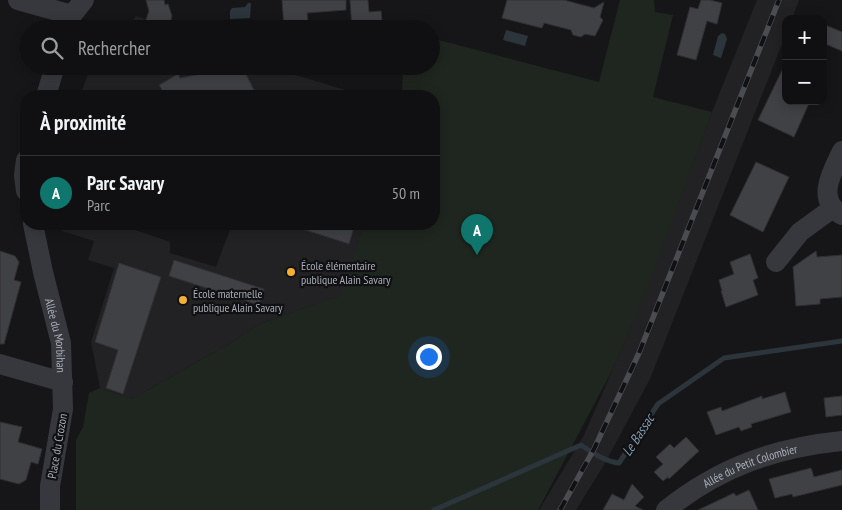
<!DOCTYPE html>
<html lang="fr">
<meta charset="utf-8">
<style>
body{margin:0;font-family:"PT Sans Narrow",sans-serif;background:#19191b;color:#f1f3f6}
.controls{position:absolute;right:15px;top:15px;display:grid;overflow:hidden;border-radius:10px;box-shadow:0 2px 12px #0003}
.controls button{width:45px;height:45px;display:grid;place-items:center;padding:0;border:0;border-bottom:1px solid #303032;background:#101012;color:#f1f3f6;font:25px sans-serif}
.you{position:absolute;left:428px;top:356px;width:18px;height:18px;margin:-12px;border:4px solid #fff;border-radius:50%;background:#1a73e8;box-shadow:0 0 0 8px #1a73e833}
.badge{display:grid;place-items:center;width:32px;height:32px;border-radius:50%;background:#0f766e;color:#fff;font-size:16px;font-weight:700}
.pin{position:absolute;translate:-50% -41px;filter:drop-shadow(0 1px 2px #0008)}
.pin::after{content:'';position:absolute;top:26px;width:18px;height:15px;background:inherit;clip-path:polygon(0 0,100% 0,50% 100%)}
.list{margin:0;padding:0;list-style:none}
h2{display:flex;justify-content:space-between;align-items:center;height:65px;margin:0;padding:0 20px;font-size:21px}
h2 small{font-size:16px;font-weight:400;color:#9c9d9f}
.list li{display:grid;grid-template-columns:32px 1fr auto;gap:15px;align-items:center;box-sizing:border-box;height:75px;padding:0 20px;border-top:1px solid #303032}
.list b{display:block;font-size:19px;white-space:nowrap}
.list p{margin:0;font-size:16px;white-space:nowrap;color:#9c9d9f}
.list em{font-size:16px;font-style:normal;color:#9c9d9f}
.icon{flex:none;width:28px;height:28px;fill:none;stroke:currentColor;stroke-width:2;stroke-linecap:round;stroke-linejoin:round}
.map{position:relative;flex:none;width:842px;height:510px;overflow:hidden}
.search{position:absolute;background:#101012;box-shadow:0 2px 12px #0003;left:20px;top:20px;width:420px;height:55px;display:flex;align-items:center;gap:12px;box-sizing:border-box;padding:0 18px;border-radius:28px;color:#9c9d9f;font-size:19px}
.panel{position:absolute;background:#101012;box-shadow:0 2px 12px #0003;left:20px;top:90px;width:420px;height:140px;border-radius:20px}
.map>svg:first-child{display:block}
.built{fill:#222225}
.green{fill:#1e261f}
.water{fill:#2c353c}
.lines{fill:none;stroke-linecap:round;stroke-linejoin:round}
.stream{stroke:#2c353c;stroke-width:5}
.building{fill:#404145;stroke:#303034}
.minor{stroke:#37383d;stroke-width:20}
.rail-casing{stroke:#4a4c52;stroke-width:5.5}
.rail{stroke:#111113;stroke-width:4;stroke-dasharray:11;stroke-linecap:butt}
.poi-dot{fill:#f2b134;stroke:#111113;stroke-width:2}
.labels{text-anchor:middle;dominant-baseline:central;stroke-width:4.5;stroke-linejoin:round;paint-order:stroke}
.poi-label{font-size:12px;fill:#a8adb8;stroke:#111113;text-anchor:start}
.street-label{font-size:12px;fill:#a8adb8;stroke:#111113}
.water-label{font-size:14px;font-style:italic;fill:#7f9bb3;stroke:#111113}
</style>
<div class="map">
<svg width="842" height="510" viewBox="0 0 842 510">
<rect width="100%" height="100%" fill="#161618"/>
<!-- built -->
<path class="built" d="M757,0H799L792,19H786V34L650,379L604,465L576,510H539L584,435L613,369L650,279L712,112Z
M136,16L166,26L172,29H127Z
M91,66H266L365,96H80Z
M62,224H118L170,242V253L216,267L231,227L223,224H364L342,295L260,324L232,342L132,399L100,388L91,342L114,268L88,260L94,241L62,231Z"/>
<!-- green -->
<path class="green" d="M620,0H654L655,12L673,15L653,97L712,112L652,276L613,369L538,510H76V440L83,427L89,393L100,388L132,399L232,342L260,324L341,295L364,224H434V96H402L403,66H431V38L599,82Z"/>
<!-- water -->
<path class="water" d="M248,3H251L250,18L230,19V11L232,8L245,7Z
M506,30L528,36L525,46L503,40Z
M722,33L725,34L727,39L721,58L713,55L718,36Z"/>
<g class="lines">
<!-- stream -->
<path class="stream" d="M434,510L581,445C593,453 604,461 619,463L658,404L724,358L842,341"/>
</g>
<!-- building -->
<path class="building" d="M146,0H164L165,5L168,4L172,16L169,27L146,20L149,11Z
M282,0H346V10L307,13L309,29H284Z
M350,0H368L369,12L381,11L383,29H352Z
M507,0H564L594,8L604,2L600,17L603,20L595,36L585,34L581,37L573,35L571,30L544,23L542,28L502,18Z
M701,0H710L722,3L717,24L707,21L696,60L677,55L690,7L698,9Z
M823,24L842,32V51L823,43Z
M786,62V101H810L794,137L758,120Z
M217,66H226L229,74L243,68L257,96H166L159,85L178,74L180,78L200,74Z
M756,162L789,177L763,232L730,215Z
M293,224H355L349,244L293,226Z
M0,251L15,256L19,262L14,280L21,282L4,344H0Z
M816,251L817,257L842,255V297L820,299V304L796,306L793,267Z
M750,254L758,278L753,280L758,295L726,307L721,291H722L719,280L734,274L730,262Z
M174,260L264,289L259,305L169,276Z
M119,263L161,277L123,394L106,388L118,350L95,342Z
M785,392L791,412L751,424L752,427L741,431L739,427L716,435L707,412L721,407L722,411L762,396V399Z
M842,396V415L826,417L824,398Z
M0,422L22,427L18,442L42,449L38,464L31,462L26,480L19,484L0,479Z
M686,437L699,451L669,479L668,477L663,481L654,472L663,464L656,457L670,444L674,448Z
M811,468L814,477L842,470V485L793,497L792,494L775,498L769,479Z
M632,484L644,497L635,506L643,510H603L612,494L624,500Z
M749,490L758,510H698L734,493L736,496Z"/>
<g class="lines">
<!-- minor -->
<g class="minor">
<path d="M18,0L72,15"/>
<path d="M67,29L72,15L84,0"/>
<path d="M46,96L55,66"/>
<path d="M842,151C832,172 815,200 842,215"/>
<path d="M26,160L24,175L26,191"/>
<path id="s1" d="M33,224L43,272L61,343L63,409L50,486V510"/>
<path d="M776,262L800,232L833,208"/>
<path d="M0,364L63,382"/>
<path id="s2" d="M666,510C720,467 774,448 842,441"/>
</g>
<!-- rail casing -->
<g class="rail-casing">
<path id="rail" d="M560,510L594,449L639,353L779,0"/>
</g>
<!-- rail -->
<use href="#rail" class="rail"/>
</g>
<!-- markers -->
<g class="poi-dot">
<circle cx="291" cy="272" r="5"/>
<circle cx="183" cy="300" r="5"/>
</g>
<g class="labels">
<!-- poi labels -->
<g class="poi-label">
<text x="301" y="265">École élémentaire<tspan x="301" dy="14">publique Alain Savary</tspan></text>
<text x="193" y="293">École maternelle<tspan x="193" dy="14">publique Alain Savary</tspan></text>
</g>
<!-- street labels -->
<g class="street-label">
<text stroke="none"><textPath href="#s1" startOffset="114">Allée du Morbihan</textPath></text>
<text transform="translate(57 446) rotate(-80)">Place du Crozon</text>
<text stroke="none"><textPath href="#s2" startOffset="96">Allée du Petit Colombier</textPath></text>
</g>
<!-- water labels -->
<g class="water-label">
<text transform="translate(638 435) rotate(-57)">Le Bassac</text>
</g>
</g>
</svg>
<div class="controls">
<button>+</button>
<button>−</button>
</div>
<div class="you"></div>
<div class="pin badge" style="left:477px;top:255px">A</div>
<div class="search"><svg class="icon" aria-label="search" viewBox="0 0 24 24"><circle cx="10" cy="10" r="6"/><path d="M15 15l6 6"/></svg>Rechercher</div>
<section class="panel">
<h2>À proximité<small></small></h2>
<ul class="list">
<li><span class="badge">A</span><div><b>Parc Savary</b><p>Parc</p></div><em>50 m</em></li>
</ul>
</section>
</div>
